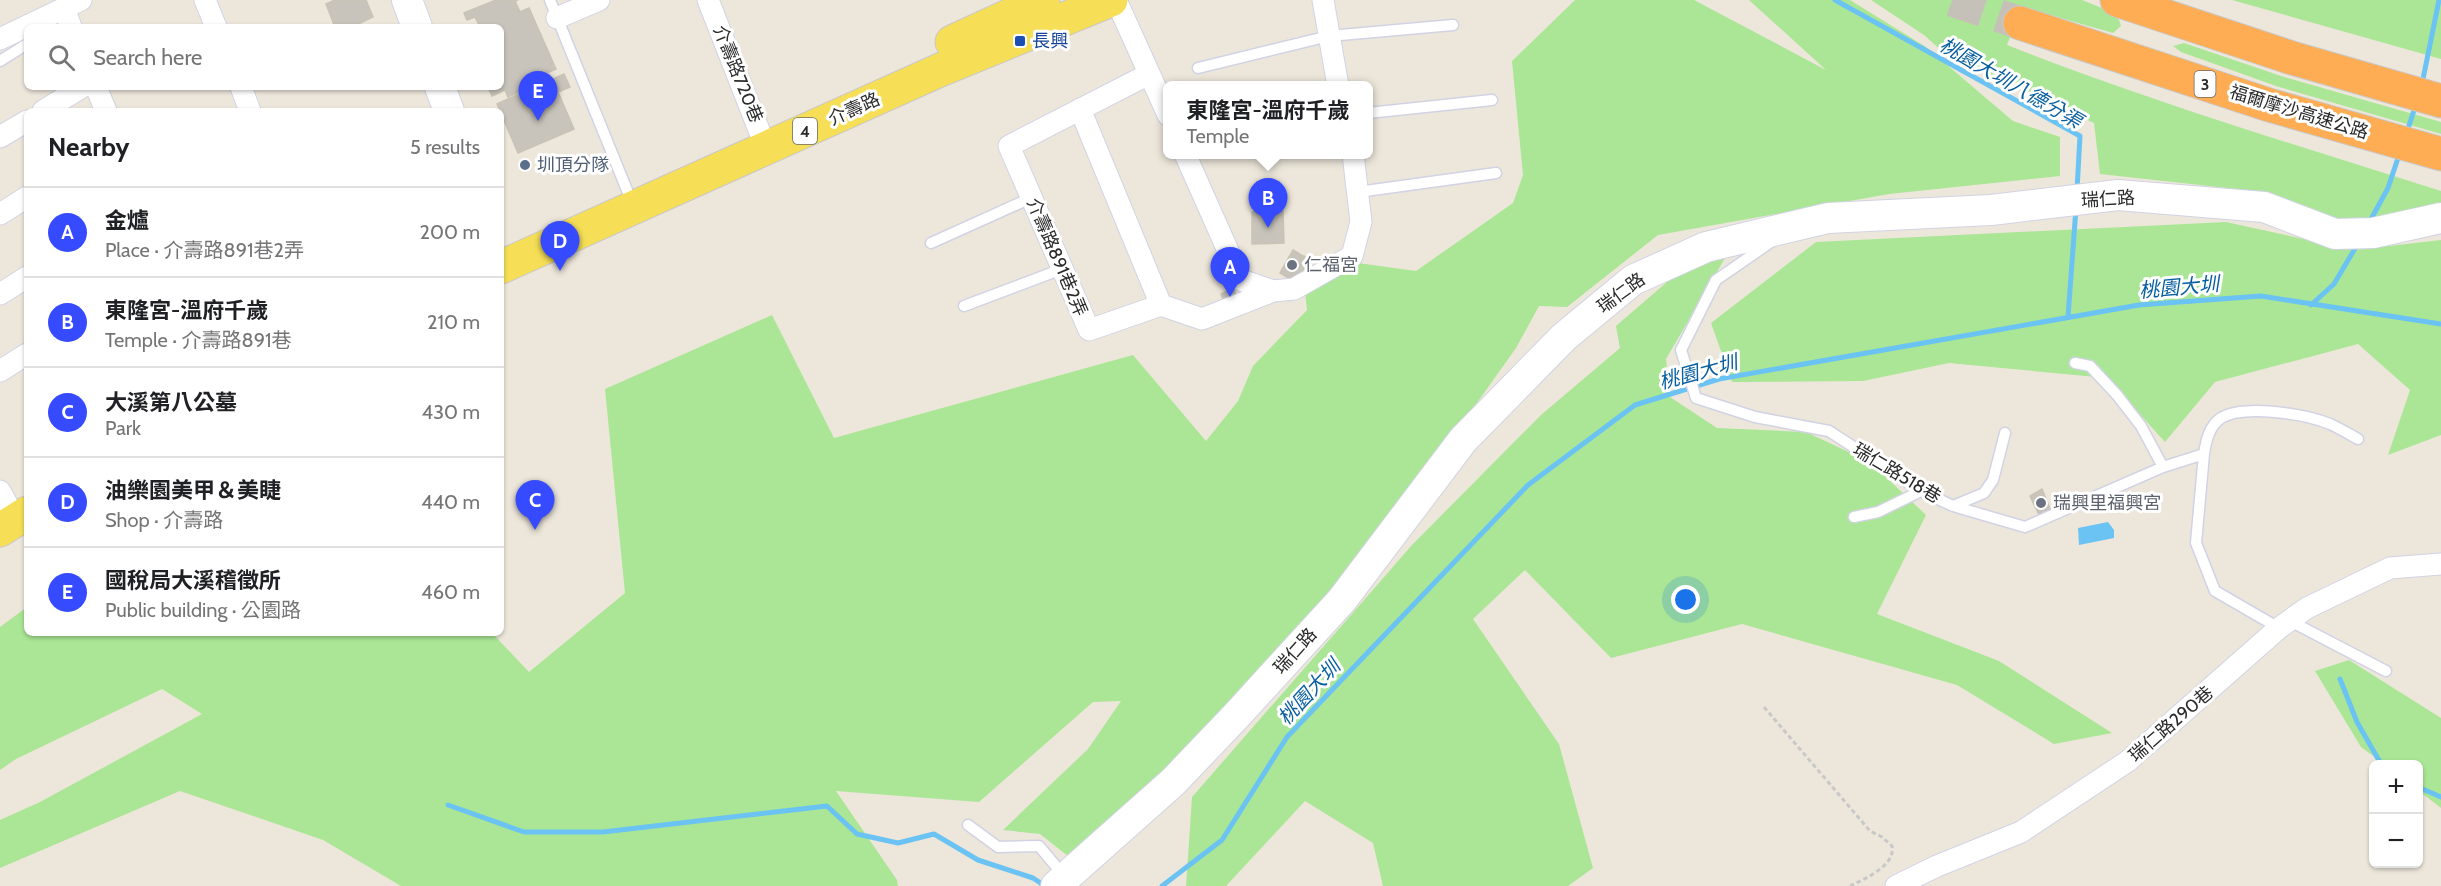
<!DOCTYPE html>
<meta charset="utf-8">
<style>
body{margin:0;font-family:Cabin,"Noto Sans TC",sans-serif;background:#f2f2f2;color:#202124}
.controls{position:absolute;right:18px;bottom:18px;display:grid;overflow:hidden;border-radius:9px;box-shadow:0 2px 4px #0004}
.controls button{width:54px;height:54px;display:grid;place-items:center;padding:0;border:0;border-bottom:2px solid #e0e0e0;background:#fff;color:#202124;font:30px sans-serif}
.you{position:absolute;left:1686px;top:600px;width:21px;height:21px;margin:-15px;border:4px solid #fff;border-radius:50%;background:#1a73e8;box-shadow:0 0 0 9px #1a73e833}
.badge{display:grid;place-items:center;width:39px;height:39px;border-radius:50%;background:#364aff;color:#fff;font-size:20px;font-weight:700}
.pin{position:absolute;translate:-50% -50px;filter:drop-shadow(0 2px 3px #0008)}
.pin::after{content:'';position:absolute;top:32px;width:21px;height:18px;background:inherit;clip-path:polygon(0 0,100% 0,50% 100%)}
.popup{position:absolute;left:1163px;top:81px;width:210px;height:78px;box-sizing:border-box;display:grid;place-content:center;border-radius:9px;background:#fff;filter:drop-shadow(0 2px 4px #0005);font-size:20px;white-space:nowrap;color:#757577}
.popup b{font-size:22px;color:#202124}
.popup::after{content:'';position:absolute;left:50%;top:100%;margin-left:-12px;border:12px solid transparent;border-top-color:#fff}
.list{margin:0;padding:0;list-style:none}
h2{display:flex;justify-content:space-between;align-items:center;height:78px;margin:0;padding:0 24px;font-size:26px}
h2 small{font-size:20px;font-weight:400;color:#757577}
.list li{display:grid;grid-template-columns:39px 1fr auto;gap:18px;align-items:center;box-sizing:border-box;height:90px;padding:0 24px;border-top:2px solid #e0e0e0}
.list b{display:block;font-size:22px;white-space:nowrap}
.list p{margin:0;font-size:20px;white-space:nowrap;color:#757577}
.list em{font-size:20px;font-style:normal;color:#757577}
.icon{flex:none;width:33px;height:33px;fill:none;stroke:currentColor;stroke-width:2;stroke-linecap:round;stroke-linejoin:round}
.map{position:relative;flex:none;width:2441px;height:886px;overflow:hidden}
.search{position:absolute;background:#fff;box-shadow:0 2px 4px #0004;left:24px;top:24px;width:480px;height:66px;display:flex;align-items:center;gap:15px;box-sizing:border-box;padding:0 21px;border-radius:9px;color:#757577;font-size:22px}
.panel{position:absolute;background:#fff;box-shadow:0 2px 4px #0004;left:24px;top:108px;width:480px;height:528px;border-radius:9px}
.map>svg:first-child{display:block}
.green{fill:#aae695}
.water{fill:#6ac3f3}
.lines{fill:none;stroke-linecap:round;stroke-linejoin:round}
.stream{stroke:#6ac3f3;stroke-width:5}
.building{fill:#c8c4bb;stroke:#c8c3b5;stroke-width:1.5}
.highway-tunnel{stroke:#c6c1b8;stroke-width:33;stroke-dasharray:33 16;stroke-linecap:butt}
.lane-casing{stroke:#d1d3e4;stroke-width:13}
.street-casing{stroke:#d1d3e4;stroke-width:23}
.secondary-casing{stroke:#d1d3e4;stroke-width:32}
.primary-casing{stroke:#c8c8c8;stroke-width:35}
.highway-casing{stroke:#c8c8c8;stroke-width:35}
.path{stroke:#c8c8c8;stroke-width:3;stroke-dasharray:4.5 3;stroke-linecap:butt}
.lane{stroke:#fff;stroke-width:10}
.street{stroke:#fff;stroke-width:21}
.secondary{stroke:#fff;stroke-width:30}
.primary{stroke:#f6df57;stroke-width:33}
.highway{stroke:#ffad54;stroke-width:33}
.transit-dot{fill:#1a4fb4;stroke:#fff;stroke-width:2}
.service-dot{fill:#5c6f8a;stroke:#fff;stroke-width:2}
.worship-dot{fill:#6b7280;stroke:#fff;stroke-width:2}
.labels{text-anchor:middle;dominant-baseline:central;stroke-width:6;stroke-linejoin:round;paint-order:stroke}
.shield{fill:#fff;stroke:#6a6a6a;stroke-width:1.5}
.shield-label{font-size:16px;font-weight:bold;fill:#2a2a2a}
.transit-label{font-size:18px;fill:#164399;stroke:#fff;text-anchor:start}
.street-label{font-size:18px;fill:#2a2a2a;stroke:#fff}
.service-label{font-size:18px;fill:#4e5e75;stroke:#fff;text-anchor:start}
.worship-label{font-size:18px;fill:#5b616d;stroke:#fff;text-anchor:start}
.water-label{font-size:20px;font-style:italic;fill:#085fa0;stroke:#fff}
</style>
<div class="map">
<svg width="2441" height="886" viewBox="0 0 2441 886">
<rect width="100%" height="100%" fill="#ede7db"/>
<!-- green -->
<path class="green" d="M1575,0H1694L1826,70L1749,0H1850L1926,47L2013,121L2060,137V176L1889,194L1658,235L1567,307L1539,306L1516,348L1425,476L1294,645L1073,860L1040,834L1003,830L1088,749L1121,701L1093,702L979,802L836,791L897,880L898,886H401L323,840L180,791L0,868V820L40,802L202,714L162,689L16,759L0,770V627L27,607V633H492L529,672L625,593L605,389L772,315L834,438L1133,355L1206,441L1238,401L1253,366L1307,310L1305,292L1358,263L1416,271L1513,203L1523,175L1512,61Z
M1871,0H2082L2117,14L2121,26L2113,33L2022,7L2007,45C2149,101 2296,145 2441,191V204L2346,228L2264,192L2100,174L2094,123L1953,61L1924,35Z
M2232,0H2441V59Z
M2184,43L2281,76L2441,122V134L2276,86L2181,52L2173,46Z
M2226,222L2354,250L2441,240V435L2388,455L2410,390L2358,344L2215,382L2165,442L2107,378L1949,363L1863,381L1732,382L1711,323L1816,242Z
M1728,253L1666,359L1670,397L1717,428L1806,432L1870,462L1926,515L1877,614L1999,661L2112,733L2054,744L1957,685L1742,624L1611,658L1525,570L1473,619L1559,744L1593,868L1568,886H1383L1373,843L1305,801L1226,886H1186L1192,797L1412,545L1541,415L1620,348L1616,326L1675,275Z
M2349,660L2441,718V808L2419,791L2418,764H2384L2361,747L2315,671Z"/>
<!-- water -->
<path class="water" d="M2108,522L2114,530V538L2079,545L2078,528Z"/>
<g class="lines">
<!-- stream -->
<path class="stream" d="M1835,0L2080,136L2077,190
M2422,84L2439,0
M2407,132L2416,104
M2369,223L2388,188L2400,152
M2311,305L2334,284L2357,245
M2068,317L2076,208
M2340,679L2357,722L2381,764
M2418,787L2441,797
M448,805L524,832H603L827,806L857,834L898,843L934,834L978,860L1033,878L1045,886
M1162,886L1222,840L1287,737L1528,485L1635,405L1719,379L2139,305L2261,296L2441,324"/>
</g>
<!-- building -->
<path class="building" d="M335,0H366L373,17L352,27H335L326,4Z
M496,0H518L515,1L520,12L529,8L556,69L521,84L524,90L508,97L505,90L492,96L488,87H501V27H480L475,17L467,20L464,13Z
M564,74L570,87L558,92L574,129L518,153L497,104Z
M1283,211L1284,243L1252,244V212Z
M1293,250L1303,256L1290,279L1280,273Z
M1304,256L1310,259L1298,282L1291,278Z
M1233,288L1239,300L1226,307L1221,294Z
M2042,489L2051,511L2040,517L2030,496Z"/>
<g class="lines">
<!-- highway-tunnel -->
<path class="highway-tunnel" d="M1952,0L2020,23"/>
<!-- lane casing -->
<g class="lane-casing">
<path id="lane" d="M550,0L633,205
M0,61L27,44
M1198,68L1329,36L1453,25
M1368,113L1492,100
M1358,192L1496,173
M1771,242L1716,280L1681,350L1696,398L1755,417L1829,431L1921,491L1953,506L2025,527L2163,467L2204,454L2196,543L2215,591L2279,628
M931,243L1031,198
M964,306L1062,269
M2075,363L2090,366L2117,395L2141,426L2163,467
M2204,454C2206,441 2209,426 2221,418C2244,404 2305,414 2330,424C2339,428 2349,434 2358,439
M1953,506L1984,493L1993,480L2005,433
M1854,517L1878,512L1921,491
M2288,620L2386,671
M968,825L998,847L1039,846L1065,877"/>
</g>
<!-- street casing -->
<g class="street-casing">
<path id="street" d="M205,0L216,27
M708,0L766,148
M1116,0L1168,115
M1323,0L1338,86
M64,8L71,27
M557,18L599,0
M0,39L81,0
M1149,74L1009,146L1089,330L1161,305L1202,319L1273,291
M96,87L106,111
M241,87L250,111
M1080,109L1161,305
M43,111L82,87
M0,137L27,121
M1185,154L1241,280L1273,291L1294,289L1352,256L1361,222L1353,154
M0,214L27,197
M0,294L27,277
M0,371L27,354
M0,491L16,520
M1896,886L1937,866L2021,832L2128,761L2279,628L2307,608L2390,568L2441,564"/>
</g>
<!-- secondary casing -->
<g class="secondary-casing">
<path id="secondary" d="M407,0L417,27
M440,87L449,111
M1056,886L1173,782L1236,716L1342,600L1463,440L1564,337L1633,280L1706,247L1828,218L1991,210L2118,195L2264,207L2335,234L2373,233L2441,218"/>
</g>
<!-- primary casing -->
<g class="primary-casing">
<path id="primary" d="M952,42L1043,0
M501,267L940,70L1111,0
M0,530L27,513"/>
</g>
<!-- highway casing -->
<g class="highway-casing">
<path id="highway" d="M2117,0L2292,58L2441,101
M2020,23L2269,105L2441,154"/>
</g>
<!-- path -->
<path class="path" d="M1764,707L1870,831L1882,837L1892,846C1896,866 1864,879 1850,886"/>
<!-- lane -->
<use href="#lane" class="lane"/>
<!-- street -->
<use href="#street" class="street"/>
<!-- secondary -->
<use href="#secondary" class="secondary"/>
<!-- primary -->
<use href="#primary" class="primary"/>
<!-- highway -->
<use href="#highway" class="highway"/>
</g>
<!-- markers -->
<rect class="transit-dot" x="1014" y="35" width="12" height="12" rx="3"/>
<circle class="service-dot" cx="525" cy="165" r="6"/>
<g class="worship-dot">
<circle cx="1292" cy="265" r="6"/>
<circle cx="2041" cy="503" r="6"/>
</g>
<g class="labels">
<!-- shield labels -->
<g class="shield">
<rect x="2194.5" y="71" width="21" height="26" rx="4.5"/>
<rect x="793" y="118" width="24" height="26" rx="4.5"/>
</g>
<g class="shield-label">
<text x="2205" y="84">3</text>
<text x="805" y="131">4</text>
</g>
<!-- transit labels -->
<g class="transit-label">
<text x="1032" y="41">長興</text>
</g>
<!-- street labels -->
<g class="street-label">
<text transform="translate(738 74) rotate(68)">介壽路720巷</text>
<text transform="translate(854 109) rotate(-24)">介壽路</text>
<text transform="translate(2299 112) rotate(17)">福爾摩沙高速公路</text>
<text transform="translate(2108 199) rotate(-3)">瑞仁路</text>
<text transform="translate(1057 257) rotate(67)">介壽路891巷2弄</text>
<text transform="translate(1621 293) rotate(-36)">瑞仁路</text>
<text transform="translate(1897 473) rotate(31)">瑞仁路518巷</text>
<text transform="translate(1295 651) rotate(-48)">瑞仁路</text>
<text transform="translate(2171 724) rotate(-41)">瑞仁路290巷</text>
</g>
<!-- service labels -->
<g class="service-label">
<text x="537" y="165">圳頂分隊</text>
</g>
<!-- worship labels -->
<g class="worship-label">
<text x="1304" y="265">仁福宮</text>
<text x="2053" y="503">瑞興里福興宮</text>
</g>
<!-- water labels -->
<g class="water-label">
<text transform="translate(2011 83) rotate(30)">桃園大圳八德分渠</text>
<text transform="translate(2179 287) rotate(-5)">桃園大圳</text>
<text transform="translate(1698 372) rotate(-15)">桃園大圳</text>
<text transform="translate(1309 692) rotate(-47)">桃園大圳</text>
</g>
</g>
</svg>
<div class="controls">
<button>+</button>
<button>−</button>
</div>
<div class="you"></div>
<div class="pin badge" style="left:1230px;top:297px">A</div>
<div class="pin badge" style="left:1268px;top:228px">B</div>
<div class="popup"><b>東隆宮-溫府千歲</b>Temple</div>
<div class="pin badge" style="left:535px;top:530px">C</div>
<div class="pin badge" style="left:560px;top:271px">D</div>
<div class="pin badge" style="left:538px;top:121px">E</div>
<div class="search"><svg class="icon" aria-label="search" viewBox="0 0 24 24"><circle cx="10" cy="10" r="6"/><path d="M15 15l6 6"/></svg>Search here</div>
<section class="panel">
<h2>Nearby<small>5 results</small></h2>
<ul class="list">
<li><span class="badge">A</span><div><b>金爐</b><p>Place · 介壽路891巷2弄</p></div><em>200 m</em></li>
<li><span class="badge">B</span><div><b>東隆宮-溫府千歲</b><p>Temple · 介壽路891巷</p></div><em>210 m</em></li>
<li><span class="badge">C</span><div><b>大溪第八公墓</b><p>Park</p></div><em>430 m</em></li>
<li><span class="badge">D</span><div><b>油樂園美甲＆美睫</b><p>Shop · 介壽路</p></div><em>440 m</em></li>
<li><span class="badge">E</span><div><b>國稅局大溪稽徵所</b><p>Public building · 公園路</p></div><em>460 m</em></li>
</ul>
</section>
</div>
